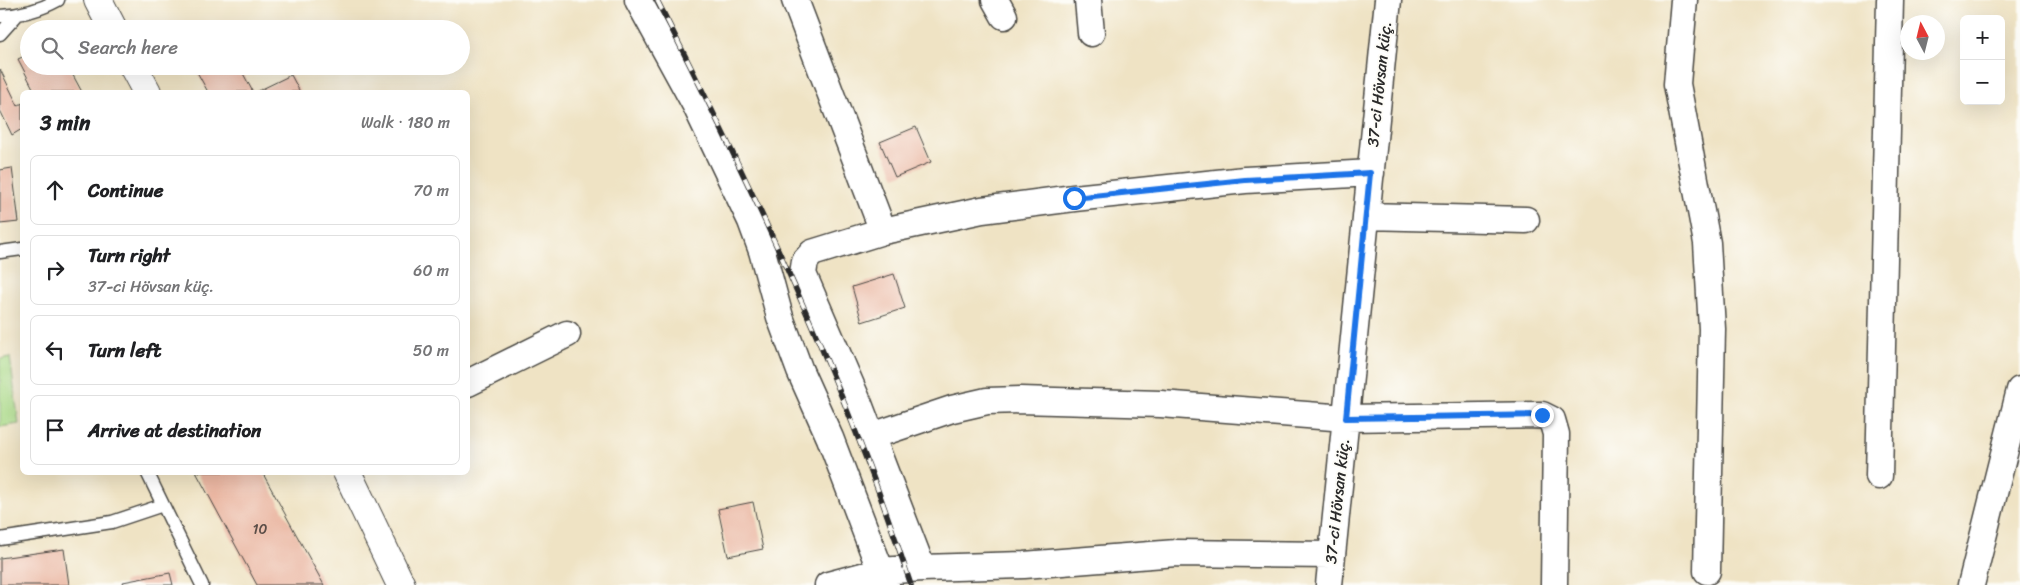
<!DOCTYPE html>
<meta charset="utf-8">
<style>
body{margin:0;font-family:Sriracha,sans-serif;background:#f6f6f6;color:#202124}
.controls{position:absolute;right:15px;top:15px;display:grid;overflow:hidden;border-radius:8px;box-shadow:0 5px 20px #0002}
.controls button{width:45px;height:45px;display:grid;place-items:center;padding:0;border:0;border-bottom:1px solid #e0e0e0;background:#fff;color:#202124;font:25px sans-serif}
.compass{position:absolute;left:1900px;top:15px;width:45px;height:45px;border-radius:50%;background:#fff;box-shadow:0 5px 20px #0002;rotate:353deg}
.stop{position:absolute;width:15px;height:15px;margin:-11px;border:4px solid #1a73e8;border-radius:50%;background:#fff}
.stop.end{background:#1a73e8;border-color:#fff;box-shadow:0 1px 5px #0008}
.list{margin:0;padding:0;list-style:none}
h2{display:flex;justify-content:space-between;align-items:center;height:65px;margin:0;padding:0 20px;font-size:21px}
h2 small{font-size:16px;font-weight:400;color:#757577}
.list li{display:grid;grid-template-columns:32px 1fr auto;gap:15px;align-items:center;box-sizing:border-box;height:70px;margin:0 10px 10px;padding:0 10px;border:1px solid #e0e0e0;border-radius:8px}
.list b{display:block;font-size:19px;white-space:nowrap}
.list p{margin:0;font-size:16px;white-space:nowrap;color:#757577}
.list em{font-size:16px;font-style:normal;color:#757577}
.icon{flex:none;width:28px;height:28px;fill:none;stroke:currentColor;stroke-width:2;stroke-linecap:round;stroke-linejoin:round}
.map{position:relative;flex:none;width:2020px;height:585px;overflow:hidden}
.search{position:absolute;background:#fff;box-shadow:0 5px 20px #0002;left:20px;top:20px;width:450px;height:55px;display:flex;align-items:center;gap:12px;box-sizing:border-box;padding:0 18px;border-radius:28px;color:#757577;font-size:19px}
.panel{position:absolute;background:#fff;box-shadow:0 5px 20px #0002;left:20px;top:90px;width:450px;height:385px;border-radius:8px}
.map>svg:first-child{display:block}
.green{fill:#aada88;stroke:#6a825a}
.building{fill:#eab6a1}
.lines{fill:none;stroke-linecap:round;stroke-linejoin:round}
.service-casing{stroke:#484742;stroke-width:15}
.minor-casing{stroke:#484742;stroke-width:29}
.tertiary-casing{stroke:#484742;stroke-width:30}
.service{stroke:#fff;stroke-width:12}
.minor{stroke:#fff;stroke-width:26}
.tertiary{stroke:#fff;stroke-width:28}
.rail-casing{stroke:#2b2b2b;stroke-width:5.5}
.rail{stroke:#fdfcf7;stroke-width:4;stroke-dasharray:11;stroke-linecap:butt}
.route{stroke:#1a73e8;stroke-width:6}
.labels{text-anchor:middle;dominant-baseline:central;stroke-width:4;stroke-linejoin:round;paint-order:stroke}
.number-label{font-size:14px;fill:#5b4e48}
.street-label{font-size:16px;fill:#2b2b2b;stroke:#fdfcf7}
</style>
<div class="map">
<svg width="2020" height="585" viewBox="0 0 2020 585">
<rect width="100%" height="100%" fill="#fdfcf7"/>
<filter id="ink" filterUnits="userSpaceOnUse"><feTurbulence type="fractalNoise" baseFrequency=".02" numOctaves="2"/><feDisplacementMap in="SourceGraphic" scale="10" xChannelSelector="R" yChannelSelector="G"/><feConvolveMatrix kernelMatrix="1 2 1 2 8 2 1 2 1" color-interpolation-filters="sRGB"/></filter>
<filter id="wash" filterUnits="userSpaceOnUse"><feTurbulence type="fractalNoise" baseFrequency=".0096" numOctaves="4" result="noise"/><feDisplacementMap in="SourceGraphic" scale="20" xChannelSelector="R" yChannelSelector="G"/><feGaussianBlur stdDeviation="1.12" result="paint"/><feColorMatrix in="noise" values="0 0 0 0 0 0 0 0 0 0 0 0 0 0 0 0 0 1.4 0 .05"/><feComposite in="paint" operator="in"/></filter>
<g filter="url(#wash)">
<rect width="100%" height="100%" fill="#efe3c4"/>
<!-- green -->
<path class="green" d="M10,357L19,424L0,427V359Z"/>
<g id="blocks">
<!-- building -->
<path class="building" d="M29,54V66H68L82,92H35L18,59Z
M209,66H239L253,92H208L197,72Z
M0,69L18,106L22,103V129L12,135L0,110Z
M291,75L300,92H256Z
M916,127L931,162L895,177L880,142Z
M12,168L19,222L0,224V170Z
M894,274L905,308L862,322L852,287Z
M196,472H262L324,585H257Z
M753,502L763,549L728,556L718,509Z
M64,549L69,585H0V558Z
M170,573L173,585H124L123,582Z"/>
</g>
</g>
<g filter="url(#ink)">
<use href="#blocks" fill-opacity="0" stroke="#484742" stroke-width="1"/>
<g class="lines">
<!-- service casing -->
<g class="service-casing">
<path id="service" d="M0,16C21,15 40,10 58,0
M0,34L17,15
M0,252L22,249
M147,472L202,585
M0,539L112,522L163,505"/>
</g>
<!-- minor casing -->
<g class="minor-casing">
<path id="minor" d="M638,0L695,104L751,221L762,251L780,317L800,371L830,438L886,585
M795,0L883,231
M995,0L1004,16
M1088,0L1091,33
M1684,0L1677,84L1707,243L1712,329L1707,571
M1366,216L1526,220
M468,383L567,334
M872,436L952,409L987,401L1020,400L1161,404L1346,418L1542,415L1552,420L1556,434L1554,585
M1879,476L1890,0
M922,568L859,404L803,274L805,261L812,253L883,231L982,210L1074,198L1245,180L1371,173
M828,585L881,571L922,568L1024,565L1176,553L1332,555
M1329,585L1388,0
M1971,585L2020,390"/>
</g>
<!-- tertiary casing -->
<g class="tertiary-casing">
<path id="tertiary" d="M98,0L113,29
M133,66L147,92
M347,472L401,585"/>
</g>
<!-- service -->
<use href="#service" class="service"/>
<!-- minor -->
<use href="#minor" class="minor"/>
<!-- tertiary -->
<use href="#tertiary" class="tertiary"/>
<!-- rail casing -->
<g class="rail-casing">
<path id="rail" d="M657,0C753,189 845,383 911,585"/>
</g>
<!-- rail -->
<use href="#rail" class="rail"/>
</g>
</g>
<g class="lines" filter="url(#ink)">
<!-- route -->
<path class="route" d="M1074,198L1245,180L1370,173L1346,418L1542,415"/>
</g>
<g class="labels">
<!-- number labels -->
<g class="number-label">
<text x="260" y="529">10</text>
</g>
<!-- street labels -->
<g class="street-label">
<text transform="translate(1379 84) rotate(-84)">37-ci Hövsan küç.</text>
<text transform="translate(1337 501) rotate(-84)">37-ci Hövsan küç.</text>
</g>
</g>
</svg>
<div class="controls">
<button>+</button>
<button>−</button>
</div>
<svg class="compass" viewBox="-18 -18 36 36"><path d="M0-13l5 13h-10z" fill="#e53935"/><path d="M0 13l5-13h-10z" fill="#757577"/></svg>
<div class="stop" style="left:1074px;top:198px"></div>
<div class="stop end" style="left:1542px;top:415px"></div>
<div class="search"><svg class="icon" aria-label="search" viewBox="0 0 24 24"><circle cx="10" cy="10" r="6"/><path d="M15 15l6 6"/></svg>Search here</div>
<section class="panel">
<h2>3 min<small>Walk · 180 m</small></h2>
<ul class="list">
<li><svg class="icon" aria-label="ahead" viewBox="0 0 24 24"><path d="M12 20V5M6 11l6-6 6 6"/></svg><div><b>Continue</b></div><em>70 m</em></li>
<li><svg class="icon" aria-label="right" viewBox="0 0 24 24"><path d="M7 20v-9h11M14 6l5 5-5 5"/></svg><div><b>Turn right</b><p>37-ci Hövsan küç.</p></div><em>60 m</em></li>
<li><svg class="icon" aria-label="left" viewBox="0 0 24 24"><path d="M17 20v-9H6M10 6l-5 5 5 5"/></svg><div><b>Turn left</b></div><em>50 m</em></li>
<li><svg class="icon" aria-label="arrive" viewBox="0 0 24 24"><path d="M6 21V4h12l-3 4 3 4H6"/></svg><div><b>Arrive at destination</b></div></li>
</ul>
</section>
</div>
